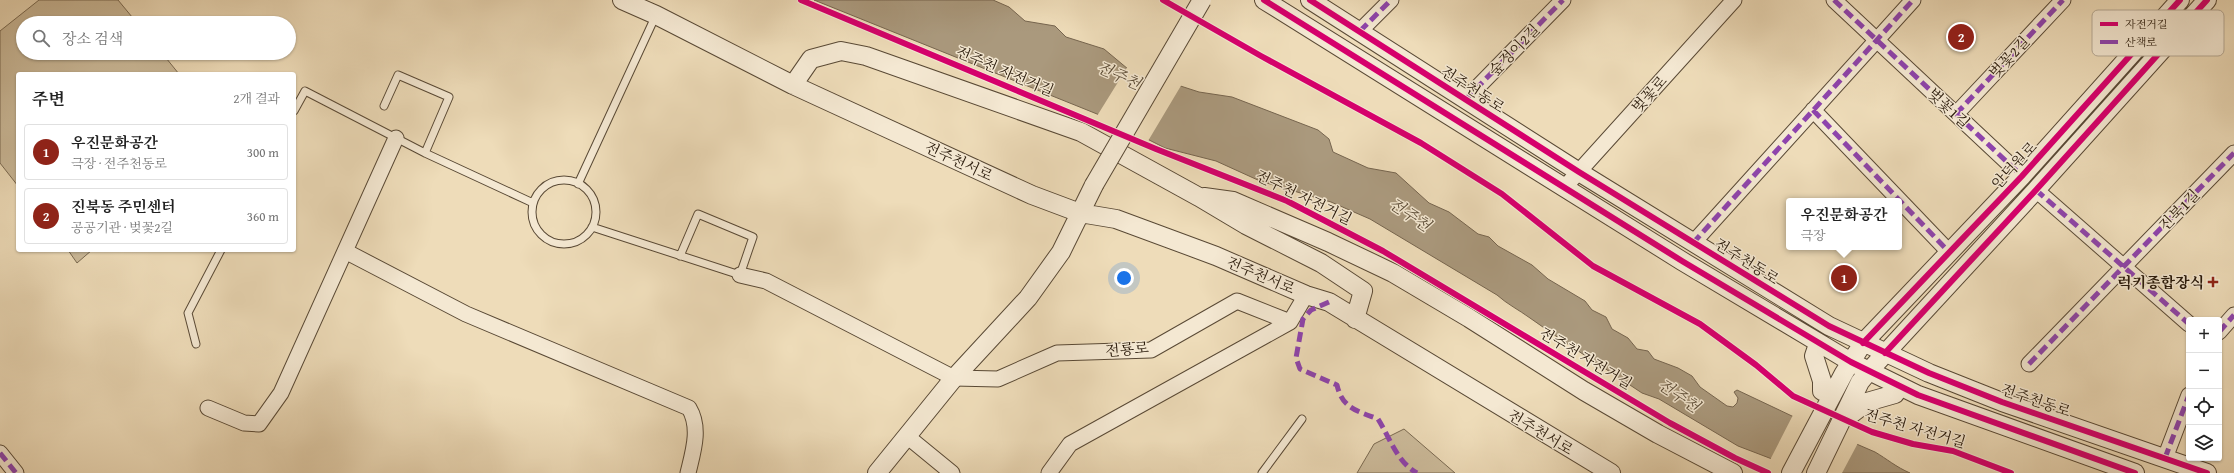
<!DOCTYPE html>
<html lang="ko">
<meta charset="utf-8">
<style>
body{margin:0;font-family:"Gentium Book Plus","Noto Serif KR",serif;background:#f2f2f2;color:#222}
.controls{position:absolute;right:12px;bottom:12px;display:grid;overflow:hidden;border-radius:4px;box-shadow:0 1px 3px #0004}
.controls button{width:36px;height:36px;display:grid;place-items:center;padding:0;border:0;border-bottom:1px solid #e0e0e0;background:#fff;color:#222;font:20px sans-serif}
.you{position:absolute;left:1124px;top:278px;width:14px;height:14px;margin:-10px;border:3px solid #fff;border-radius:50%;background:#1a73e8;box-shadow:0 0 0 6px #1a73e833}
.badge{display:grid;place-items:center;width:26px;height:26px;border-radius:50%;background:#8f2418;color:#fff;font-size:13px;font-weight:700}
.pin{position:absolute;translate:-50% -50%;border:2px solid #fff;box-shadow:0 1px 4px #0006}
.popup{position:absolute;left:1786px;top:198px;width:116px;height:52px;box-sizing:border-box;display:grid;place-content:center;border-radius:4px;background:#fff;filter:drop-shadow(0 1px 3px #0005);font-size:13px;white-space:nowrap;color:#767676}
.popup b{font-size:15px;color:#222}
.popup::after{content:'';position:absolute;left:50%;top:100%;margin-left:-8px;border:8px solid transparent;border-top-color:#fff}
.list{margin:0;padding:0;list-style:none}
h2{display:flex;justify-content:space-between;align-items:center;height:52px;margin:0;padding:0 16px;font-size:17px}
h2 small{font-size:13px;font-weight:400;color:#767676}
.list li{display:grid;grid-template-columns:26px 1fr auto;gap:12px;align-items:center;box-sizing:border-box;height:56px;margin:0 8px 8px;padding:0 8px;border:1px solid #e0e0e0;border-radius:4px}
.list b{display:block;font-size:15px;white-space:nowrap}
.list p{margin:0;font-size:13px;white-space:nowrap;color:#767676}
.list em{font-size:13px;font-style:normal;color:#767676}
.icon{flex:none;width:22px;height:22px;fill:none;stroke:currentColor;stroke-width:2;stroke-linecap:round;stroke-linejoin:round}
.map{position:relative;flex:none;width:2234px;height:473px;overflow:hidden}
.search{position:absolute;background:#fff;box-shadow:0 1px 3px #0004;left:16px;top:16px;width:280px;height:44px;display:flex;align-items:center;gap:10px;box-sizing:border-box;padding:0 14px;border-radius:22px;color:#767676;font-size:15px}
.panel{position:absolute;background:#fff;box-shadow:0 1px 3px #0004;left:16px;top:72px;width:280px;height:180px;border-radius:4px}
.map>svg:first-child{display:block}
.green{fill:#ccbb9b;stroke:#7a6a52}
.water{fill:#aa997d;stroke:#76654f}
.pier{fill:#eedcb9}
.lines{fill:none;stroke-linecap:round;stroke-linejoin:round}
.service-casing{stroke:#594935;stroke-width:9}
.minor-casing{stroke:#594935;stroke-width:17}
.tertiary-casing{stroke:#594935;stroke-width:20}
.service{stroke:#f4e8d2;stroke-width:7}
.minor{stroke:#f4e8d2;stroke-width:15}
.tertiary{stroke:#f4e8d2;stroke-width:18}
.tertiary-bridge-casing{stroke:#594935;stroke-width:20;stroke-linecap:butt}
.tertiary-bridge{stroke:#f4e8d2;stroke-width:18}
.quiet{stroke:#8e44ad;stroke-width:5;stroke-dasharray:10 5;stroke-linecap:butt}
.cycleway-casing{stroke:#f4e8d2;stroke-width:8}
.cycleway{stroke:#d6006c;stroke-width:6}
.poi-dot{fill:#8f2418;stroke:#f4e8d2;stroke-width:1.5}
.labels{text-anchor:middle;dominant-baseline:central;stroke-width:3;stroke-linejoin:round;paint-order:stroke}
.street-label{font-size:15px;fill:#271809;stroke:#f4e8d2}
.poi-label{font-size:15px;font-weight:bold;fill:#271809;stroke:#f4e8d2;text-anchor:end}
.water-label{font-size:16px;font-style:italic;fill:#5b4c37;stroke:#f4e8d2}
.key{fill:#f4e8d2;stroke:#b6aa96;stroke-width:1}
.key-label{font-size:11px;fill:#271809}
</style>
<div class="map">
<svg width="2234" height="473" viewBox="0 0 2234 473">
<rect width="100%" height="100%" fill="#eedcb9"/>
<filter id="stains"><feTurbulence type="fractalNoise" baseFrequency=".005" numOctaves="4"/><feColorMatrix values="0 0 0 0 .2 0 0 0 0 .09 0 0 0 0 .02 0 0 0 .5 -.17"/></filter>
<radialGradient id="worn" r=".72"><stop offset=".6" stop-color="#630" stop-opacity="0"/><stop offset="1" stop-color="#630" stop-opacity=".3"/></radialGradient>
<!-- green -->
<path class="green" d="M39,0H118L137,23H23V53H162L179,74H18V186L0,163V31Z
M68,250H92L77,263Z
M1404,429L1455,473H1357L1374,444Z"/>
<!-- water -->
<path class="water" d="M814,0H993L1009,7L1025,21L1055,26L1066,37L1104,49L1128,69L1199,92L1232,97L1318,130L1329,139L1333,152L1368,168L1396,173L1429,203L1449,212L1478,234L1489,237L1498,246L1532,265L1548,279L1585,301L1592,310L1606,317L1612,329L1628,338L1637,349L1648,351L1654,359L1678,368L1692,376L1700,387L1727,406L1733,407L1737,403L1738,398L1734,392L1737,390L1794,417L1875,452C1887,459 1896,467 1910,473H1801L1772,459L1738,446L1659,399L1642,393C1605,368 1566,344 1530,318C1519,310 1507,304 1497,295L1370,219L1331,202L1260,181L1216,161L1165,148L1102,116Z"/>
<!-- pier -->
<path class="pier" d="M1128,66L1182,84L1148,141L1097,116Z
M1793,415L1858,443L1842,473H1797L1770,460Z"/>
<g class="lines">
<!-- service casing -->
<g class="service-casing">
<path id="service" d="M384,106L398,75L449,97L425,153
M294,111L305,91L425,153L533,203
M532 212a32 32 0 1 1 64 0a32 32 0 1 1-64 0Z
M578,184L656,15
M592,227L740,275L753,237L698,214L680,256
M196,344L188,313L221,250
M1262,473L1302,419"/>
</g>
<!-- minor casing -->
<g class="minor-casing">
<path id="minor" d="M1834,0L2022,176
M1360,31L1391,0
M1465,100L1563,0
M1813,110L1950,253
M1956,114L2063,0
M1564,188L1734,0
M2036,190L2189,324
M1693,243L1913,0
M345,251L466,314L689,408C701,428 693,452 688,473
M740,275L766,281L954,378L998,379L1057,353L1151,350L1237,301L1290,322
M2219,332L2234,315
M2029,364L2234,153
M208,408L244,423L259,424L281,393L396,138
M908,437L952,473
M0,453L16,473
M2165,458L2189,395
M1049,473L1070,444L1290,322L1306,295"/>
</g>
<!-- tertiary casing -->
<g class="tertiary-casing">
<path id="tertiary" d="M622,0L656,15L793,85L1032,195L1080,213L1116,219L1216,256L1306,295L1329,302L1611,473
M1264,0L1682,261L1851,362L1918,395L2135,473
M1310,0L1579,172L1829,326L1929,373L2002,402L2207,473
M793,85L811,59L841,51L866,56L1081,132L1199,197L1246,225L1321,263L1363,291L1355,319
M1204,197L1233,201L1328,242L1393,273L1469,318L1584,391L1658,434L1733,473
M1818,344L1814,356L1822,381V391L1832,396
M1846,412L1850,415L1867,402L1895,394L1899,386
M877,473L954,378L1028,298L1061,252L1094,185
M1791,473L1844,373L1863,343L2022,176L2180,0
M1816,473L1860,382L1869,371L2036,190L2207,0"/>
</g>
<!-- service -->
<use href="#service" class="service"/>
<!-- minor -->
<use href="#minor" class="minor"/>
<!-- tertiary -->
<use href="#tertiary" class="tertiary"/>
<!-- tertiary-bridge casing -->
<g class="tertiary-bridge-casing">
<path id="tertiary-bridge" d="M1094,185L1202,0"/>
</g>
<!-- tertiary-bridge -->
<use href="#tertiary-bridge" class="tertiary-bridge"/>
<!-- quiet -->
<path class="quiet" d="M1834,0L2022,176
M1360,31L1391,0
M1465,100L1563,0
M1813,110L1950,253
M1956,114L2063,0
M2036,190L2189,324
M1693,243L1913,0
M1329,302L1311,310L1303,319L1296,358L1300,369L1337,385C1342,408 1357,411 1378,419C1390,438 1397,462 1417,473
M2219,332L2234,315
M2029,364L2234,153
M0,453L16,473
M2165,458L2189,395"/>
<!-- cycleway casing -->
<g class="cycleway-casing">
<path id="cycleway" d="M801,0L1156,149L1287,201L1383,251L1670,423L1735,458L1768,473
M1163,0L1261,56L1421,143L1502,194L1593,266L1700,324L1756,365L1793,396L1872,432L1913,444L1953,451L2011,473
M1264,0L1682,261L1851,362L1918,395L2135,473
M1310,0L1579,172L1829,326L1929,373L2002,402L2207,473
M1863,343L2022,176L2180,0
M1885,353L2036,190L2207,0"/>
</g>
<!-- cycleway -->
<use href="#cycleway" class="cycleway"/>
</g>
<!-- markers -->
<path class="poi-dot" d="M2211 276h4v4h4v4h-4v4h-4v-4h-4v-4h4z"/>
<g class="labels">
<!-- street labels -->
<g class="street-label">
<text transform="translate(1514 50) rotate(-46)">숲정이2길</text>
<text transform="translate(2009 57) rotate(-47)">벚꽃2길</text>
<text transform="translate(1005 71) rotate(23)">전주천 자전거길</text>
<text transform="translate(1473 89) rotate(33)">전주천동로</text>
<text transform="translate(1649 94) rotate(-48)">벚꽃로</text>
<text transform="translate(1949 108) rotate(43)">벚꽃1길</text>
<text transform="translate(959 161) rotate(25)">전주천서로</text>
<text transform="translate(2014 165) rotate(-47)">안덕원로</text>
<text transform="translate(1304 197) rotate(26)">전주천 자전거길</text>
<text transform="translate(2179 210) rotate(-46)">진북1길</text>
<text transform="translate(1747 261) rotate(32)">전주천동로</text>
<text transform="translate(1261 275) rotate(23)">전주천서로</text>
<text transform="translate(1127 349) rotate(-5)">전룡로</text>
<text transform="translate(1586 358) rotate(31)">전주천 자전거길</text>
<text transform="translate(2036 400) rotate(19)">전주천동로</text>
<text transform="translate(1915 428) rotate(16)">전주천 자전거길</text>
<text transform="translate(1541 432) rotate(31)">전주천서로</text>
</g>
<!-- poi labels -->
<g class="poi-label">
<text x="2204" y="282">럭키종합장식</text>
</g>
<!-- water labels -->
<g class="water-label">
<text transform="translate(1119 75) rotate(24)">전주천</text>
<text transform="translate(1410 214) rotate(34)">전주천</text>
<text transform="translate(1679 395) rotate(34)">전주천</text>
</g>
</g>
<!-- legend -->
<rect x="2092" y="10" width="132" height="46" rx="6" class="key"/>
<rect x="2100" y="22" width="18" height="4" fill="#d6006c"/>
<rect x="2100" y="40" width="18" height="4" fill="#8e44ad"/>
<g class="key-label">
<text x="2125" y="28">자전거길</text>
<text x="2125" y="46">산책로</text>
</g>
<rect width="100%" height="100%" filter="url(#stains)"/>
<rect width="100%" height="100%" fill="url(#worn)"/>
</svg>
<div class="controls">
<button>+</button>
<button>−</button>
<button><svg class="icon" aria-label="locate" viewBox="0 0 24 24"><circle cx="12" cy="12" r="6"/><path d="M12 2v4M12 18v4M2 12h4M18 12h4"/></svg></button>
<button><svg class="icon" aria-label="layers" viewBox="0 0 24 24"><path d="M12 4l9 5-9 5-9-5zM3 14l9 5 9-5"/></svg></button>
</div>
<div class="you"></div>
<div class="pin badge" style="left:1844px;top:278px">1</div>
<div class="popup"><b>우진문화공간</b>극장</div>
<div class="pin badge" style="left:1961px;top:37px">2</div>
<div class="search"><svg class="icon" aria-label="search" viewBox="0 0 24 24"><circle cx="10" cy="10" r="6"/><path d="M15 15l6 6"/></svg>장소 검색</div>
<section class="panel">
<h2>주변<small>2개 결과</small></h2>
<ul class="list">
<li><span class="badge">1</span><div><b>우진문화공간</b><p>극장 · 전주천동로</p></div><em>300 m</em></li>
<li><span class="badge">2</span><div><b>진북동 주민센터</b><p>공공기관 · 벚꽃2길</p></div><em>360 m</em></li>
</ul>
</section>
</div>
